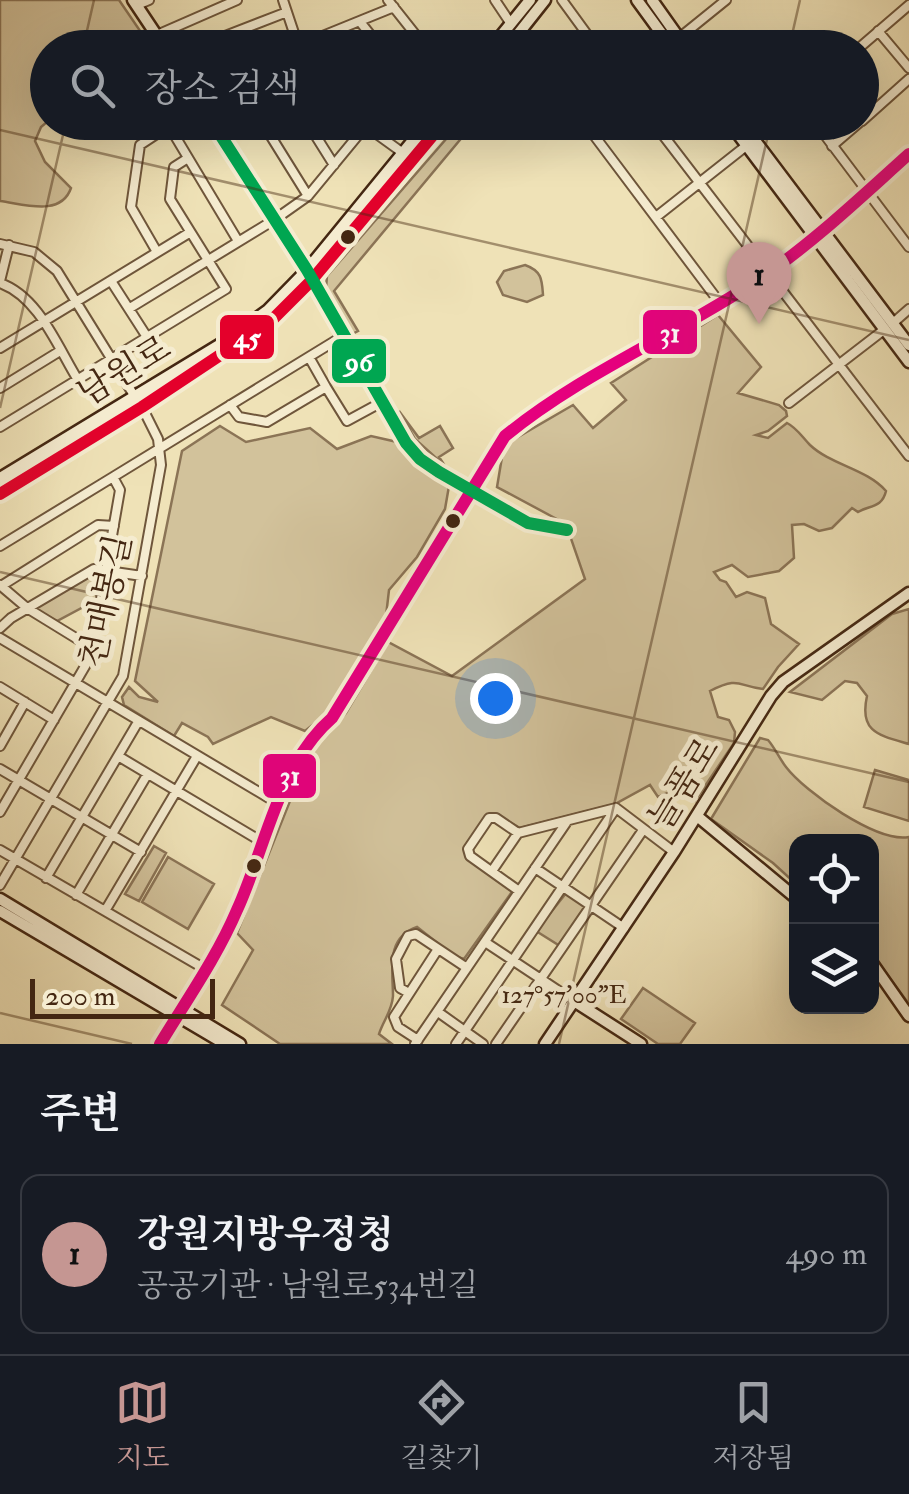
<!DOCTYPE html>
<html lang="ko">
<meta charset="utf-8">
<style>
body{margin:0;font-family:"IM FELL Double Pica","Noto Serif KR",serif;background:#20242c;color:#f1f3f6}
.controls{position:absolute;right:30px;bottom:30px;display:grid;overflow:hidden;border-radius:20px;box-shadow:0 10px 40px #0002}
.controls button{width:90px;height:90px;display:grid;place-items:center;padding:0;border:0;border-bottom:2px solid #363941;background:#171b24;color:#f1f3f6;font:50px sans-serif}
.scale{position:absolute;left:30px;bottom:25px;width:185px;box-sizing:border-box;padding-left:10px;border:5px solid #442712;border-top:0;font-size:28px;line-height:35px;white-space:nowrap;color:#442712;-webkit-text-stroke:8px #f5ecd0;paint-order:stroke}
.you{position:absolute;left:495px;top:698px;width:35px;height:35px;margin:-25px;border:8px solid #fff;border-radius:50%;background:#1a73e8;box-shadow:0 0 0 15px #1a73e833}
.badge{display:grid;place-items:center;width:65px;height:65px;border-radius:50%;background:#c59692;color:#111;font-size:32px;font-weight:700}
.pin{position:absolute;translate:-50% -82px;filter:drop-shadow(0 2px 5px #0008)}
.pin::after{content:'';position:absolute;top:52px;width:35px;height:30px;background:inherit;clip-path:polygon(0 0,100% 0,50% 100%)}
.list{margin:0;padding:0;list-style:none}
h2{display:flex;justify-content:space-between;align-items:center;height:130px;margin:0;padding:0 40px;font-size:42px}
h2 small{font-size:32px;font-weight:400;color:#9ea1a6}
.list li{display:grid;grid-template-columns:65px 1fr auto;gap:30px;align-items:center;box-sizing:border-box;height:160px;margin:0 20px 20px;padding:0 20px;border:2px solid #363941;border-radius:20px}
.list b{display:block;font-size:38px;white-space:nowrap}
.list p{margin:0;font-size:32px;white-space:nowrap;color:#9ea1a6}
.list em{font-size:32px;font-style:normal;color:#9ea1a6}
.icon{flex:none;width:55px;height:55px;fill:none;stroke:currentColor;stroke-width:2;stroke-linecap:round;stroke-linejoin:round}
.map{position:relative;flex:none;width:909px;height:1044px;overflow:hidden}
.search{position:absolute;background:#171b24;box-shadow:0 10px 40px #0002;left:30px;right:30px;top:30px;height:110px;display:flex;align-items:center;gap:25px;box-sizing:border-box;padding:0 35px;border-radius:55px;color:#9ea1a6;font-size:38px}
.sheet{height:310px;background:#171b24}
nav{display:flex;justify-content:space-around;align-items:center;box-sizing:border-box;height:140px;border-top:2px solid #363941;background:#171b24;font-size:28px;color:#9ea1a6}
nav a{display:grid;justify-items:center;gap:5px}
nav .on{color:#c59692}
.map>svg:first-child{display:block}
.green{fill:#d2c29b;stroke:#8b7456;stroke-width:2.5}
.lines{fill:none;stroke-linecap:round;stroke-linejoin:round}
.street-casing{stroke:#6f563b;stroke-width:12}
.secondary-casing{stroke:#442712;stroke-width:15}
.street{stroke:#f5ecd0;stroke-width:8}
.secondary{stroke:#f5ecd0;stroke-width:10}
.bus-1-casing{stroke:#f5ecd0;stroke-width:20}
.bus-2-casing{stroke:#f5ecd0;stroke-width:20}
.bus-3-casing{stroke:#f5ecd0;stroke-width:20}
.bus-1{stroke:#e5007d;stroke-width:12}
.bus-2{stroke:#e4002b;stroke-width:12}
.bus-3{stroke:#00a651;stroke-width:12}
.ticks{fill:none;stroke:#442712;stroke-width:2.5;stroke-opacity:0.45}
.bus-dot{fill:#442712;stroke:#f5ecd0;stroke-width:4}
.labels{text-anchor:middle;dominant-baseline:central;stroke-width:10;stroke-linejoin:round;paint-order:stroke}
.street-label{font-size:35px;fill:#442712;stroke:#f5ecd0}
.ticks-label{font-size:25px;text-anchor:middle;fill:#442712;stroke:#f5ecd0;stroke-width:10;stroke-linejoin:round;paint-order:stroke}
.line-badge{stroke:#f5ecd0;stroke-width:4}
.badge-label{font-size:28px;text-anchor:middle;font-weight:bold;fill:#fff}
</style>
<div class="map">
<svg width="909" height="1044" viewBox="0 0 909 1044">
<rect width="100%" height="100%" fill="#efe2b7"/>
<filter id="stains"><feTurbulence type="fractalNoise" baseFrequency=".002" numOctaves="4"/><feColorMatrix values="0 0 0 0 .2 0 0 0 0 .09 0 0 0 0 .02 0 0 0 .5 -.17"/></filter>
<radialGradient id="worn" r=".72"><stop offset=".6" stop-color="#630" stop-opacity="0"/><stop offset="1" stop-color="#630" stop-opacity=".3"/></radialGradient>
<!-- green -->
<path class="green" d="M0,0H119L147,41L141,47L48,48L47,122L41,127L35,141L45,162L71,188C61,217 24,204 0,201Z
M460,123H474L334,291L358,331L352,334L326,288L327,276Z
M525,265C542,271 542,280 543,295L527,302L503,295L497,282L504,271Z
M718,315L761,367L738,393L779,405L786,411L787,416L768,431L756,435L768,438L787,423C797,428 802,437 810,445C831,465 867,469 886,491C882,508 870,505 858,512L852,508L832,528L819,531L804,524L792,525L794,558L779,571L748,577L732,565L714,572L720,580L726,582L736,597L747,592L765,598L771,624L799,644L778,667L763,689C737,686 740,676 710,691L718,717L729,720L735,732L734,743L695,801L672,791L658,797L650,785L615,804L520,828L495,814L479,830L469,858L514,889L464,959L454,956L417,927C385,938 393,970 393,996C392,1011 383,1021 379,1034L392,1044H280L222,1005L253,950L237,933L302,771L318,741L346,713L388,642L452,676L585,579L566,524L497,487L504,445L573,405L593,428L626,400L611,383Z
M399,411L419,438L440,426L453,448L439,457L445,466L415,439Z
M220,426L246,442L310,428L337,449L371,436L397,442L449,486L445,509L417,557L389,590L386,616L378,636L334,708L305,731L271,717L213,744L208,737L182,723L174,736L124,705L122,697L129,687L139,697L158,702L135,681L182,451Z
M96,571L103,575L97,605L89,604L57,621L34,609Z
M909,609V744C878,735 859,732 867,696L857,683L845,681L822,700L790,692L892,614Z
M760,738L768,740C775,748 779,758 786,767C805,792 877,843 909,837V1004L872,954V842H796V884L773,863L711,819Z
M875,770L909,780V821L864,807Z
M154,846L166,853L139,901L125,894Z
M168,857L214,884L188,929L142,902Z
M567,892L587,907L560,946L536,931Z
M643,988L695,1023L680,1044H658L621,1019Z"/>
<g class="lines">
<!-- street casing -->
<g class="street-casing">
<path id="street" d="M283,0L299,48
M388,0L426,48
M495,0L511,24
M562,0L597,48
M137,5L149,0
M361,23L381,48
M878,31L909,68
M518,34L528,48
M157,35L237,0
M329,36L339,48
M679,38L726,0
M194,48L287,12
M293,48L394,7
M859,48L909,5
M862,121L909,79
M262,122L308,196
M307,122L334,165
M360,122L403,153
M584,122L720,303
M653,122L909,456
M815,122L909,247
M169,126L238,241
M755,140L773,122
M832,146L860,122
M656,217L746,146
M822,232L909,154
M0,244L34,252L57,271L135,397
M157,252L131,207L140,145L175,122
M0,281L9,245
M111,281L147,337
M0,283C39,297 57,346 78,380
M130,308L274,220L308,196L369,122
M893,323L909,309
M0,348L189,233
M326,387L347,421L382,402
M0,388L60,351
M789,403L885,329
M230,405L239,417L267,422L326,387L309,357
M0,427L226,289L170,199L174,167L188,158
M113,477L343,336
M471,491L528,523L567,530
M0,546L113,477L120,490L91,656L0,812
M0,585L27,608L92,648
M1,586L98,525L114,526
M0,628L11,618L94,569L142,576
M0,638L279,804
M0,687L54,720
M0,746L25,702
M118,756L264,843
M197,756L105,911L205,969
M0,769L141,852
M616,808L674,852
M518,833L496,818H489L468,849L470,856L519,891
M0,850L105,911
M535,868L624,928
M492,871L518,833L616,808
M46,878L138,722
M0,885L123,676L161,465L158,439L142,407
M76,895L147,775
M485,942L574,1001
M409,993L400,988L396,959L408,936L416,934L467,968
M438,1012L483,1044
M418,1040L398,1027L394,1017L438,949
M160,1044L177,1015
M415,1044L566,823
M456,1044L616,808
M496,1044L643,830"/>
</g>
<!-- secondary casing -->
<g class="secondary-casing">
<path id="secondary" d="M133,0L165,48
M637,0L672,48
M652,0L686,48
M491,48L530,0
M507,48L545,0
M212,122L307,270L406,443L420,459L471,491
M729,122L909,362
M741,122L909,345
M0,478L224,342L268,310L307,270L428,122
M0,494L142,407L270,322L311,281L444,122
M697,816L796,898
M0,899L240,1044
M0,911L225,1044
M872,963L909,1016
M574,1001L641,1044
M177,1015C197,980 222,946 238,909C264,847 281,762 332,718L505,436C541,406 581,384 621,361C691,321 759,282 822,232
M545,1044L674,852L771,696L783,682L909,593"/>
</g>
<!-- street -->
<use href="#street" class="street"/>
<!-- secondary -->
<use href="#secondary" class="secondary"/>
<!-- bus-1 casing -->
<g class="bus-1-casing">
<path id="bus-1" d="M160,1044C186,1001 217,957 237,910C266,847 278,765 332,718L505,436C583,372 678,334 761,278C814,242 861,197 909,154"/>
</g>
<!-- bus-2 casing -->
<g class="bus-2-casing">
<path id="bus-2" d="M0,494L142,407L270,322L311,281L444,122"/>
</g>
<!-- bus-3 casing -->
<g class="bus-3-casing">
<path id="bus-3" d="M212,122L307,270L406,443L420,459L439,472L528,523L567,530"/>
</g>
<!-- bus-1 -->
<use href="#bus-1" class="bus-1"/>
<!-- bus-2 -->
<use href="#bus-2" class="bus-2"/>
<!-- bus-3 -->
<use href="#bus-3" class="bus-3"/>
</g>
<!-- ticks -->
<path class="ticks" d="M83,48L94,0M789,48L800,0M0,130L909,340M0,408L66,122M0,572L909,782M0,1013L132,1044M559,1044L771,122"/>
<!-- markers -->
<g class="bus-dot">
<circle cx="348" cy="237" r="9"/>
<circle cx="453" cy="521" r="9"/>
<circle cx="254" cy="866" r="9"/>
</g>
<g class="labels">
<!-- street labels -->
<g class="street-label">
<text transform="translate(124 371) rotate(-31)">남원로</text>
<text transform="translate(106 601) rotate(-78)">천매봉길</text>
<text transform="translate(684 784) rotate(-58)">늘품로</text>
</g>
</g>
<g class="ticks-label">
<text x="564" y="1003">127°57'00"E</text>
</g>
<g class="line-badge">
<rect x="641" y="308" width="58" height="48" rx="10" fill="#e5007d"/>
<rect x="218" y="313" width="58" height="48" rx="10" fill="#e4002b"/>
<rect x="330" y="337" width="58" height="48" rx="10" fill="#00a651"/>
<rect x="261" y="752" width="57" height="48" rx="10" fill="#e5007d"/>
</g>
<g class="badge-label">
<text x="670" y="342">31</text>
<text x="247" y="347">45</text>
<text x="359" y="371">96</text>
<text x="290" y="785">31</text>
</g>
<rect width="100%" height="100%" filter="url(#stains)"/>
<rect width="100%" height="100%" fill="url(#worn)"/>
</svg>
<div class="controls">
<button><svg class="icon" aria-label="locate" viewBox="0 0 24 24"><circle cx="12" cy="12" r="6"/><path d="M12 2v4M12 18v4M2 12h4M18 12h4"/></svg></button>
<button><svg class="icon" aria-label="layers" viewBox="0 0 24 24"><path d="M12 4l9 5-9 5-9-5zM3 14l9 5 9-5"/></svg></button>
</div>
<div class="scale">200 m</div>
<div class="you"></div>
<div class="pin badge" style="left:759px;top:324px">1</div>
<div class="search"><svg class="icon" aria-label="search" viewBox="0 0 24 24"><circle cx="10" cy="10" r="6"/><path d="M15 15l6 6"/></svg>장소 검색</div>
</div>
<section class="sheet">
<h2>주변<small></small></h2>
<ul class="list">
<li><span class="badge">1</span><div><b>강원지방우정청</b><p>공공기관 · 남원로534번길</p></div><em>490 m</em></li>
</ul>
</section>
<nav>
<a class="on"><svg class="icon" aria-label="map" viewBox="0 0 24 24"><path d="M3 6l6-2 6 2 6-2v14l-6 2-6-2-6 2zM9 4v14M15 6v14"/></svg>지도</a>
<a><svg class="icon" aria-label="directions" viewBox="0 0 24 24"><path d="M12 3l9 9-9 9-9-9zM9 14v-3h6M13 9l2 2-2 2"/></svg>길찾기</a>
<a><svg class="icon" aria-label="saved" viewBox="0 0 24 24"><path d="M7 4h10v16l-5-4-5 4z"/></svg>저장됨</a>
</nav>
